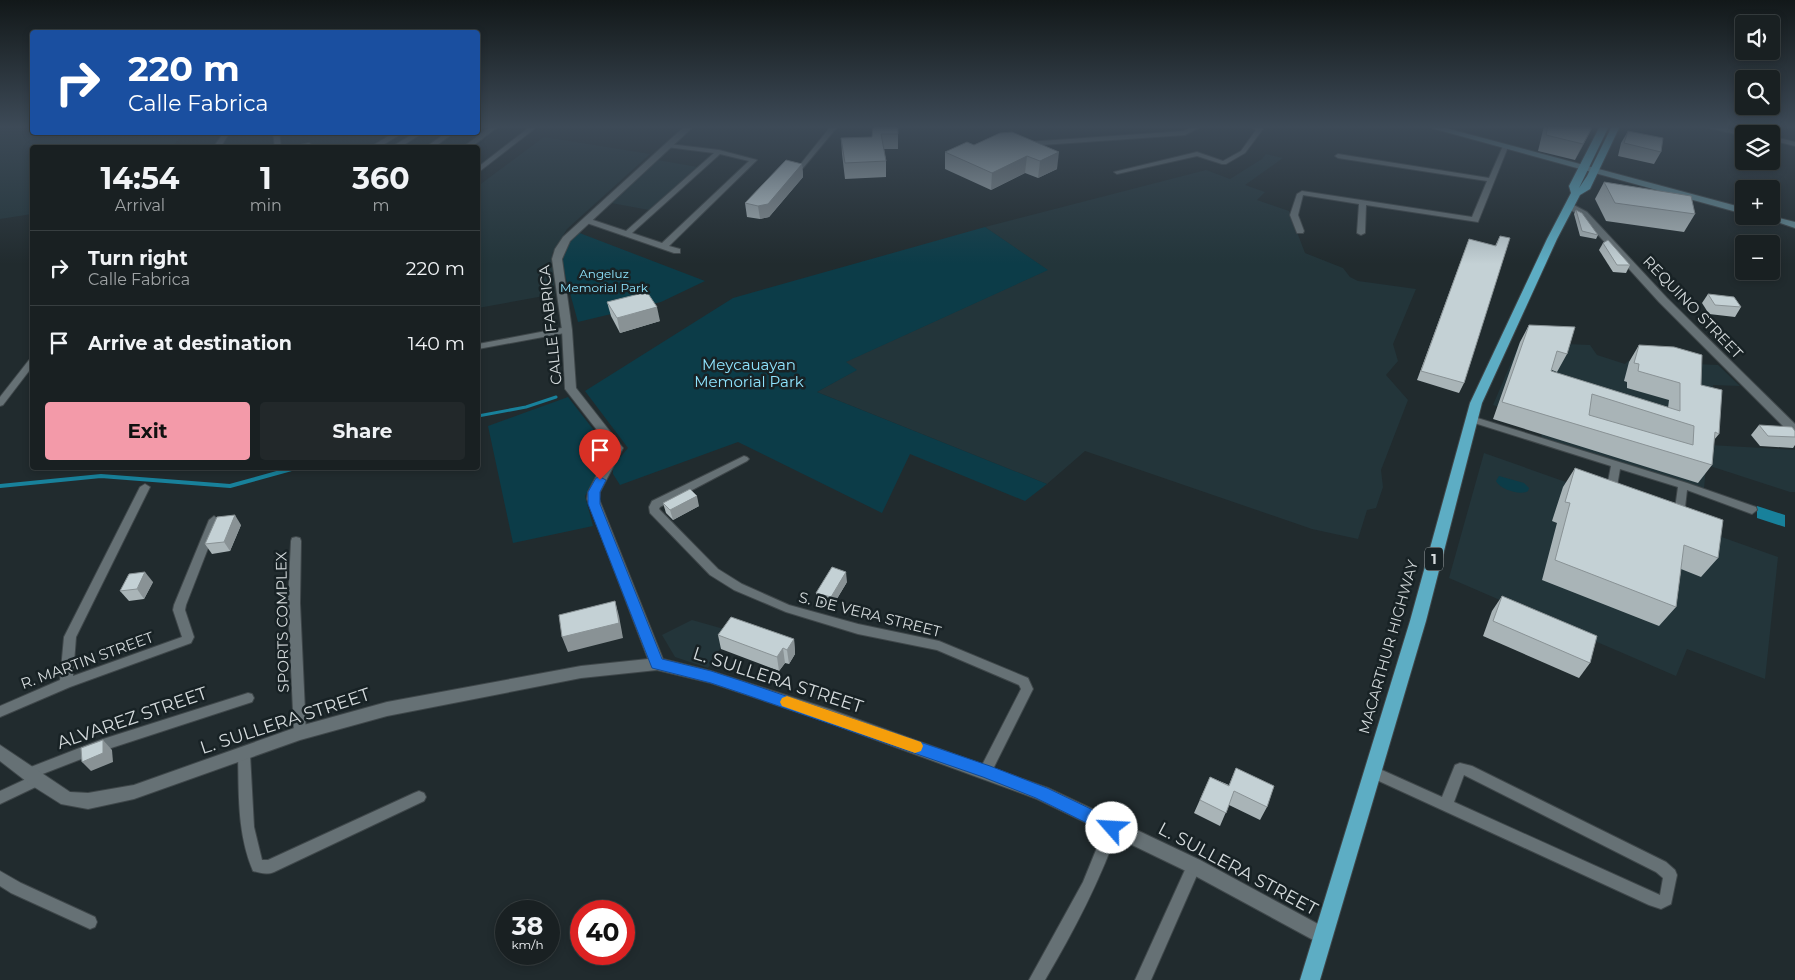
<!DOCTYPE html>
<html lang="en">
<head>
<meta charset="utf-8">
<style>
	body { margin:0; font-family:Montserrat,sans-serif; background:#22282a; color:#f1f3f6; height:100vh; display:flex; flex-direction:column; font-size:19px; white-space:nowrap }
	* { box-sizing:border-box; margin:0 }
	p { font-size:16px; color:#9fa3a5 }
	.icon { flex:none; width:28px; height:28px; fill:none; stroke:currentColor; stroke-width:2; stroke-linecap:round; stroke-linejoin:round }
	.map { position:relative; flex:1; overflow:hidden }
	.sheet { position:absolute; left:30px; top:145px; width:450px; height:325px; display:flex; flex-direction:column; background:#192022; border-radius:5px; box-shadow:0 2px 8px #0003,0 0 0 1px #373e40 }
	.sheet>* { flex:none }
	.guide { position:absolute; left:30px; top:30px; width:450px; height:105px; border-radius:5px; box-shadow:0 2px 8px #0003,0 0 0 1px #373e40; background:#1a4fa0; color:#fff; overflow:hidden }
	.fabs { position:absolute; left:1735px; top:15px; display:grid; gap:10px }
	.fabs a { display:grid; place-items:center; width:45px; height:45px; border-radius:5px; background:#192022; box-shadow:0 2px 8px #0003,0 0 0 1px #373e40; font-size:25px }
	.speed { position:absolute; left:495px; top:900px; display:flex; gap:10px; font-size:25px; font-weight:700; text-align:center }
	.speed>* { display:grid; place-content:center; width:65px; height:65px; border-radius:50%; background:#192022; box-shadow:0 2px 8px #0003,0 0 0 1px #373e40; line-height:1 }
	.speed small { font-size:12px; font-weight:400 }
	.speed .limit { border:8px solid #d22; background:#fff; color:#111 }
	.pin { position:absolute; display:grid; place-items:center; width:42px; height:42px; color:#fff; margin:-51px -21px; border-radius:50% 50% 50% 0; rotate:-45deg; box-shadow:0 0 5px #0007 }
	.pin .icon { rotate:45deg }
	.me { position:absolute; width:55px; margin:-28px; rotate:296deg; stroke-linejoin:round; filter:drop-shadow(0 0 4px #0008) }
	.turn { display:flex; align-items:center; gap:18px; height:105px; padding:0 15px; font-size:22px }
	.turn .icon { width:65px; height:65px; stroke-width:2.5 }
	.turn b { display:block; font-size:35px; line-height:42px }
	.eta { display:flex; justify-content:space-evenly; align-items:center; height:85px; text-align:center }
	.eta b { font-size:30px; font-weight:700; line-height:35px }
	.primary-button { display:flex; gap:10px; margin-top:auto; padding:10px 15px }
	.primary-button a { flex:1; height:58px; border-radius:5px; background:#f39aa9; color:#111; font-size:20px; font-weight:700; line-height:58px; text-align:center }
	.primary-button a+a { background:#22282a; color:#f1f3f6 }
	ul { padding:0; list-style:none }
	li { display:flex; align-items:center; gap:15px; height:75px; padding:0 15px; border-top:1px solid #373e40 }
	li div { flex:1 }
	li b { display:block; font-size:19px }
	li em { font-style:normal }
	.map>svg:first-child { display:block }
</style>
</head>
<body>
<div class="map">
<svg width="1795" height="980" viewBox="0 0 1795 980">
	<rect width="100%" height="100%" fill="#212b2e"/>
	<g fill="#23353a">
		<polygon points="0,126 32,126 32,132 184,133 172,147 32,148 32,214 0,219"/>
		<polygon points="544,137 650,154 567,229 552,254 555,294 478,308 478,186"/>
		<polygon points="1266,154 1283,158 1245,185 1265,192 1257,200 1289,211 1305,253 1343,268 1350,277 1358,281 1416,289 1393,344 1398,361 1386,375 1408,400 1381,470 1383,487 1376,508 1367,510 1358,539 1312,529 1085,451 1047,484 817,392 856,370 845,362 1047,270 985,227 1206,170 1230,179 1262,159"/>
		<polygon points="658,160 697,167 649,210 611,203"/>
		<polygon points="1520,342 1590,345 1597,355 1625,364 1628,361 1718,365 1740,386 1713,385 1704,489 1541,439 1543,421 1493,405"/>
		<polygon points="1710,445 1795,450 1795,492 1790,492 1710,466"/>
		<polygon points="1484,453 1778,557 1765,679 1687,649 1676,676 1449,578"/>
		<polygon points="692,620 731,631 708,668 675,657 662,635"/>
	</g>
	<g fill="#0c3c48">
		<polygon points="985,227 1048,270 846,362 857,370 817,392 1047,484 1025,501 910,454 882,513 738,442 620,485 613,474 613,466 628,448 585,391 733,298"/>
		<polygon points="577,232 705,281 661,302 578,322 562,264 566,245"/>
		<polygon points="568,397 610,451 585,496 593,526 513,543 488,426"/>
		<path d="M1499,476L1524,483L1529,488L1528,491C1520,496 1500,489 1496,481Z"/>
	</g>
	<polygon fill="#18819b" points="1757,506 1785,515 1785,527 1757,518"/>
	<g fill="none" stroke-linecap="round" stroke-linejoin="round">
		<polyline stroke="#18819b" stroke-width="3" points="478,416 526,407 556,397"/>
		<polyline stroke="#18819b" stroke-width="4" points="0,486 101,476 230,486 295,468"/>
		<defs>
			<g id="minor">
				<polygon points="491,126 499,126 470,148 462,148"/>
				<polygon points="531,126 538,126 480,171 478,172 478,167"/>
				<polygon points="831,126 838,126 803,168 799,168 799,166"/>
				<polygon points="1193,126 1202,126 1185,135 1027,146 1024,144 1027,142 1184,131"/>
				<polygon points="1249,126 1259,126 1263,129 1245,153 1226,164 1222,164 1197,156 1117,174 1114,172 1197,152 1223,161 1241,151 1256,130"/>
				<polygon points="224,132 230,132 220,148 213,148"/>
				<polygon points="273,132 279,132 281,148 275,148"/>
				<polygon points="395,132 404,132 378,148 369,148"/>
				<polygon points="416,132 424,132 399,148 390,148"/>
				<polygon points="447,132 455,132 433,148 425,148"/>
				<polygon points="309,143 315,148 288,148"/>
				<path d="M669,144L719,150L757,160L669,246L680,249V253H674L584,222V218H587L626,231L714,153L667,147V145ZM720,154L749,161L662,243L632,233Z"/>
				<polygon points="1503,146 1508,147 1478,222 1366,205 1365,233 1361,235 1357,233 1359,204 1303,195 1298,215 1304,231 1303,233 1297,233 1290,215 1297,194 1302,191 1472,217 1487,181 1338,158 1335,156 1338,154 1489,178"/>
				<polygon points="567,327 570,328 570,332 478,349 478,344"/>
				<polygon points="29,360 32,360 32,367 3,405 0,406 0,397"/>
				<polygon points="1471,416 1687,483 1756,507 1757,510 1752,514 1687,490 1684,516 1679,520 1675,519 1674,516 1678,487 1620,469 1616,492 1615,494 1607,494 1606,492 1611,466 1468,421 1466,419 1468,417"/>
				<polygon points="744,456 747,457 749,459 747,461 660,507 659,509 718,569 742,584 789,605 858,624 939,641 1028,678 1033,689 990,775 985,777 980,775 979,771 1021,689 1019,685 937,650 858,634 786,612 734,590 710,575 650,513 649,507 652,501"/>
				<polygon points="145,484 150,487 76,637 73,676 182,637 173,610 174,605 209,520 214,516 219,520 186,605 185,610 194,637 191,643 70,687 0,717 0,706 60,680 64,637 140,487"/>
				<polygon points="296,537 300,538 301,541 300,603 306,733 304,737 300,738 296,737 294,733 288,603 291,541 292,538"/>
				<polygon points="248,693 252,694 254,698 252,702 102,751 40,775 43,780 42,784 0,804 0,791 26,779 22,774 23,770 100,740"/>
				<path d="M244,748L249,750L250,754L254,827L262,860H268L414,793L419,791L424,793L426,797L424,801L274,872C267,875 260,873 253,871C237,833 239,794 238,754L239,750Z"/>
				<path d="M1460,763L1472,766L1666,862L1675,870L1677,875L1671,904L1661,909L1649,905L1368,776L1367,772L1368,768L1373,766L1442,797L1455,765ZM1464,775L1656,872L1663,878L1660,895L1454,802Z"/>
				<path d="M1112,821L1117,823L1119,827C1100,881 1074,931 1045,980H1029L1083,882L1107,823Z"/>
				<polygon points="1194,859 1199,861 1201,866 1151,980 1135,980 1189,861"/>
				<polygon points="0,871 21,883 95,917 97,922 95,927 90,929 11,893 0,886"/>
			</g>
			<g id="tertiary">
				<polygon points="685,126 694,126 570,241 562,259 572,330 576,388 623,448 600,492 599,499 663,659 711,671 829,709 1048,788 1200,860 1329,930 1332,936 1329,942 1323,945 1317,942 1188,872 1037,799 827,722 711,683 657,670 581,678 387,716 300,740 134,799 88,809 61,804 31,785 0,761 0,745 70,792 88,793 134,785 300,726 387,702 581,666 648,659 587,499 588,492 611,448 565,389 562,330 552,259 555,249 563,237"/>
				<polygon points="1700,126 1719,126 1750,134 1744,134 1744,136"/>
				<polygon points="1771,136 1795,142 1795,146 1771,140"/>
				<polygon points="1570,203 1587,212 1667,298 1795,424 1795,435 1791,434 1659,302 1581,216 1567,208 1567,204"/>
			</g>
			<g id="secondary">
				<polygon points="1424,126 1438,126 1744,208 1744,214"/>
				<polygon points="1759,216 1771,216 1795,222 1795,228"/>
			</g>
			<polygon id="trunk" points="1600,126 1609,126 1579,188 1587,176 1612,126 1620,126 1590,189 1580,195 1557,239 1482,403 1426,621 1320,980 1300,980 1410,621 1470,403 1547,239 1571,193 1569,186"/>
		</defs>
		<use href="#minor" stroke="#3f474a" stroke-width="2"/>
		<use href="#tertiary" stroke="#3f474a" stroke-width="2"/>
		<use href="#secondary" stroke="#3f474a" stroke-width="2"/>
		<use href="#trunk" stroke="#3f474a" stroke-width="2"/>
		<use href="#minor" fill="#667175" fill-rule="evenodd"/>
		<use href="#tertiary" fill="#667175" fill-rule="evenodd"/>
		<use href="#secondary" fill="#638892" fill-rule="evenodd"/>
		<use href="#trunk" fill="#5dadc4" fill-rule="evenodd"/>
	</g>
	<g fill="#a9b4b7">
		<polygon points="898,126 898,149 884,149 886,161 886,177 845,179 842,154 841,138 872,137"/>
		<polygon points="1544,126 1593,126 1575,160 1538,151 1543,130"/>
		<polygon points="1628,131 1661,152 1654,164 1618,156 1621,143"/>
		<polygon points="1000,133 1057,169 1038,178 1025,173 991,190 945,169 945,152 974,145"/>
		<polygon points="802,164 803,177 769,217 760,219 747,217 745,203"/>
		<polygon points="1604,182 1695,214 1684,232 1606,221 1595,199"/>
		<polygon points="1576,210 1598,235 1596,239 1580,236 1574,214"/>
		<polygon points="1500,236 1464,383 1459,393 1417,380 1469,239 1495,246"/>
		<polygon points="1603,243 1630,265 1626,273 1613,272 1599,250"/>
		<polygon points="1708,294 1741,307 1735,317 1709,314 1702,303"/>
		<polygon points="607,302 660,321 620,333 611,316"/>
		<polygon points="1529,325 1567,354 1557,372 1552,370 1551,371 1668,408 1669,400 1627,388 1627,382 1624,381 1629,362 1639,345 1701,385 1719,434 1714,440 1712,465 1698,483 1493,419 1520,342"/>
		<polygon points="1759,425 1795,431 1795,445 1793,448 1760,446 1751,435"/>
		<polygon points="1575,468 1718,558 1701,577 1681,569 1676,607 1659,626 1542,580 1557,523 1552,521 1563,487"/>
		<polygon points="663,503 699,506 673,520 666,513"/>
		<polygon points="241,525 230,551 212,554 205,544"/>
		<polygon points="153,582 144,599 129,601 120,591"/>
		<polygon points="847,582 832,607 817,603 816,593"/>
		<polygon points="1502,596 1590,663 1579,678 1483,636 1492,611"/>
		<polygon points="718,635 794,639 795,654 789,664 785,663 779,671 721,649"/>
		<polygon points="1236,768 1267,807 1260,820 1229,805 1220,826 1194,813 1210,777 1229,785"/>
	</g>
	<g fill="#899295">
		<polygon points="1593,126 1586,140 1575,160 1583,144"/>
		<polygon points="1059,152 1057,169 1038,178 1040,161"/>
		<polygon points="1027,156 1025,173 991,190 992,173"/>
		<polygon points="802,164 803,177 769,217 760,219 758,206"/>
		<polygon points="657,307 660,321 620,333 617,318"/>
		<polygon points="697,496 699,506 673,520 670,510"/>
		<polygon points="235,515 241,525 230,551 224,542"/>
		<polygon points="145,572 153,582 144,599 137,589"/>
		<polygon points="846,572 847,582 832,607 831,597"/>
		<polygon points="615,601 619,616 623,638 568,652 562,637"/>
		<polygon points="794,639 795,654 789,664 787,650"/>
		<polygon points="783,648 785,663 779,671 777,657"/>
		<polygon points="103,740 112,750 113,762 91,771 82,762"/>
	</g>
	<g fill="#c4d1d5" stroke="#899295" fill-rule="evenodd">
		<polygon points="873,126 898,126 898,134 881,134 886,161 845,163 841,138 872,137"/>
		<polygon points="1548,126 1593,126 1583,144 1546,135"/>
		<polygon points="1628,131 1663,138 1661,152 1624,143"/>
		<polygon points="1012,132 1059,152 1040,161 1027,156 992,173 945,152 967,142 974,145 1000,133"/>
		<polygon points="786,160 802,164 768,204 758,206 745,203"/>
		<polygon points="1604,182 1691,196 1695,214 1615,203"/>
		<polygon points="1576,210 1582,213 1598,235 1582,231"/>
		<polygon points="1500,236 1510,238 1464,383 1421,371 1469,239 1496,246"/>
		<polygon points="1608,240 1630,265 1617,265 1603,243"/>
		<polygon points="647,292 657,307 617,318 607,302"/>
		<polygon points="1708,294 1734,297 1741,307 1715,305"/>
		<path d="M1529,325L1575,327L1567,354L1557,351L1551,371L1680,411V383L1638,371L1639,364L1634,363L1639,345L1674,347L1702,355L1701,385L1722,390L1719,434L1715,432L1712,465L1502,402ZM1592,394L1694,426L1693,445L1589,415Z"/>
		<polygon points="1759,425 1792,427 1795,431 1795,437 1768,436"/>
		<polygon points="1575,468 1723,520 1718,558 1684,545 1676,607 1555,560 1570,503 1565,502"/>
		<polygon points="690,489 697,496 670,510 663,503"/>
		<polygon points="235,515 224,542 205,544 217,517"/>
		<polygon points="832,567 846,572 831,597 816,593"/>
		<polygon points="145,572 137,589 120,591 129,574"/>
		<polygon points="1502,596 1597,636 1590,663 1493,621"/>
		<polygon points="615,601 619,623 562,637 559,615"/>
		<polygon points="731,617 794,639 787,650 783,648 777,657 718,635"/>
		<polygon points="103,740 103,753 82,762 81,748"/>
		<polygon points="1236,768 1274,786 1267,807 1234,791 1226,813 1200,800 1210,777 1229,786"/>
	</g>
	<linearGradient id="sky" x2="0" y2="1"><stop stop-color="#121819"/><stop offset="0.48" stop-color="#3d4a57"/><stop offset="1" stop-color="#3d4a57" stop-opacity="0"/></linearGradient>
	<rect width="1795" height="264" fill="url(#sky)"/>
	<polygon fill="#1a73e8" stroke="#114b97" points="600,477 606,480 600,492 600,504 662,659 711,671 745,682 990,766 1047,788 1118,822 1120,828 1118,833 1112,835 1107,833 1036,798 983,777 744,694 711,683 652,668 588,504 588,492 596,478"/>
	<polygon fill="#f59e0b" points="787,696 921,742 923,746 921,751 915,753 782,706 780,702 782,698"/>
	<g text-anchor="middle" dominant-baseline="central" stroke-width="5" stroke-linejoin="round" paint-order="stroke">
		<g font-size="12" fill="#8fe4fe" stroke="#182225">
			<text x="604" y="273">Angeluz<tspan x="604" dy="14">Memorial Park</tspan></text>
		</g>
		<rect fill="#182225" stroke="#9ca3a5" stroke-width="1" x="1425" y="547.5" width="18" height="23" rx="4"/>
		<g font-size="14" font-weight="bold" fill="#d4dadc">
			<text x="1434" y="559">1</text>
		</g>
		<g font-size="15" fill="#d4dadc" stroke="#182225">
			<text transform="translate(1693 307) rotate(46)">REQUINO STREET</text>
			<text transform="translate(550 325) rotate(-96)">CALLE FABRICA</text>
			<text transform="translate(870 614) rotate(14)">S. DE VERA STREET</text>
			<text transform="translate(282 622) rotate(-91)">SPORTS COMPLEX</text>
			<text transform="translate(1388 647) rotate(-74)">MACARTHUR HIGHWAY</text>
			<text transform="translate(87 660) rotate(-20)">R. MARTIN STREET</text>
		</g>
		<g font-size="15" fill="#8fe4fe" stroke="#182225">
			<text x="749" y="364">Meycauayan<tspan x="749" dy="17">Memorial Park</tspan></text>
		</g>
		<g font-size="18" fill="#d4dadc" stroke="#182225">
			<text transform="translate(778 680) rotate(18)">L. SULLERA STREET</text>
			<text transform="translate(132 718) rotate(-19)">ALVAREZ STREET</text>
			<text transform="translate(285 721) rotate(-18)">L. SULLERA STREET</text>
			<text transform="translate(1238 869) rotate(28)">L. SULLERA STREET</text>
		</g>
	</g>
</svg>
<div class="fabs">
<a><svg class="icon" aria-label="sound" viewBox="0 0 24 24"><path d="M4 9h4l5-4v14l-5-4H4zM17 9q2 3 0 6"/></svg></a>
<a><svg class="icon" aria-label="search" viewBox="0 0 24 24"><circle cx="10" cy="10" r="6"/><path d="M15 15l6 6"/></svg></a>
<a><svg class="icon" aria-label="layers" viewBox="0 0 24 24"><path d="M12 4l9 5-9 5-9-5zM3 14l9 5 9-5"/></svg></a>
<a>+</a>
<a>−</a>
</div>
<div class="speed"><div>38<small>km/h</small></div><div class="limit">40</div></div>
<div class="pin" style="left:600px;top:480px;background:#d93025"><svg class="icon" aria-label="arrive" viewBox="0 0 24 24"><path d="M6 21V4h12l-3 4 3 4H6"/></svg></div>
<svg class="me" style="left:1112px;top:828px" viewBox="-20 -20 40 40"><circle r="19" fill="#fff"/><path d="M0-13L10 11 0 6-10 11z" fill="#1a73e8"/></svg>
<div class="guide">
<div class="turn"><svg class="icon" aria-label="right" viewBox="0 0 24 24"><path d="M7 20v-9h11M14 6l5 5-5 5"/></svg><div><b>220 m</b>Calle Fabrica</div></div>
</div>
<section class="sheet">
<div class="eta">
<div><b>14:54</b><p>Arrival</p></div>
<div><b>1</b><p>min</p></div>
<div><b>360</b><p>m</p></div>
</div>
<ul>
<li><svg class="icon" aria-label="right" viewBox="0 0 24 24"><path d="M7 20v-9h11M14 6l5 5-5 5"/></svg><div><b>Turn right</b><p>Calle Fabrica</p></div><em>220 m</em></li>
<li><svg class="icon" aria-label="arrive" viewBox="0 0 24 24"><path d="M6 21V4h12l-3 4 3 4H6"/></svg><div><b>Arrive at destination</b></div><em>140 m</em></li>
</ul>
<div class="primary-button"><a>Exit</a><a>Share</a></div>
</section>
</div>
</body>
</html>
